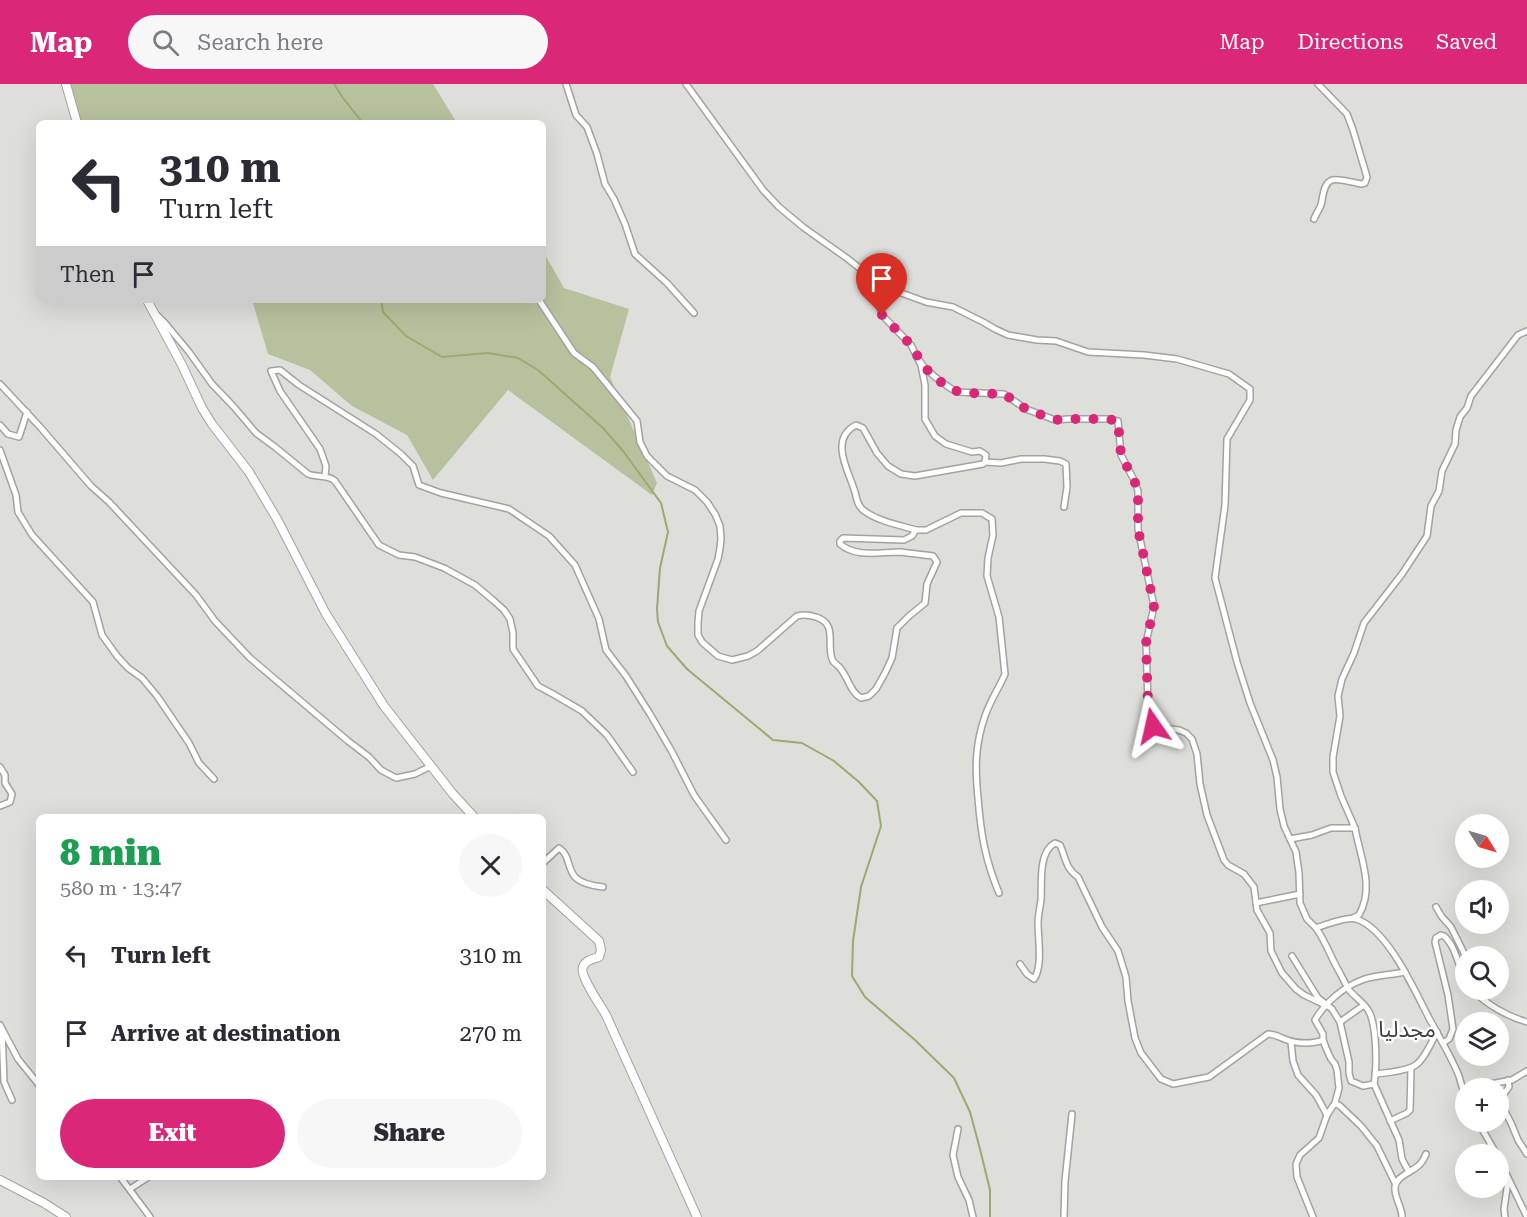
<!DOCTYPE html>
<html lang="en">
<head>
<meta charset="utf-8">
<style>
	body { margin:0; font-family:"Roboto Serif","Noto Sans Arabic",serif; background:#f7f7f7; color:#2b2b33; height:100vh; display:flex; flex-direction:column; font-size:22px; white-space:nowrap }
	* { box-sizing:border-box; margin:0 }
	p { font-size:20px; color:#7c7c81 }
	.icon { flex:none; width:33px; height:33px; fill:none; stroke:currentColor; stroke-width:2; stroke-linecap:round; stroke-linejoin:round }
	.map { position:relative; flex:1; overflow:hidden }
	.side { position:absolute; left:36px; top:730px; width:510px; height:366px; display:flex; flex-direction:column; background:#fff; border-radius:9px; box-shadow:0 6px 24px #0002 }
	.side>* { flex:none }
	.hud { position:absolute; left:36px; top:36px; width:510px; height:183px; border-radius:9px; box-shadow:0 6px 24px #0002; background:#fff; color:#2b2b33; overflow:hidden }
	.needle { width:39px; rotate:127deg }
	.fabs { position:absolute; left:1455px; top:730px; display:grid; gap:12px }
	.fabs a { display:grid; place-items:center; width:54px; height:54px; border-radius:50%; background:#fff; box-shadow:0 6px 24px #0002; font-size:30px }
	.pin { position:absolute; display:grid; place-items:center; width:51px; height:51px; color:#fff; margin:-62px -26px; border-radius:50% 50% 50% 0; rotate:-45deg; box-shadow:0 0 6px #0007 }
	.pin .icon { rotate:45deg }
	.me { position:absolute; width:66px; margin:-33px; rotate:349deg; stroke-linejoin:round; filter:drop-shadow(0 0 4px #0008) }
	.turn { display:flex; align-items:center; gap:21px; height:126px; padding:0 24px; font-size:27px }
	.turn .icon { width:78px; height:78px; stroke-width:2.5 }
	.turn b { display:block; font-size:42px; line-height:51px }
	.then { display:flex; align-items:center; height:57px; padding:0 24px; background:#0003; gap:12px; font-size:22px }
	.round { display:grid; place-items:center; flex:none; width:63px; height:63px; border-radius:32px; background:#f7f7f7 }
	.overview { display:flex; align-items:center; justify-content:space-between; height:102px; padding:0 24px }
	h1 { font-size:36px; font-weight:800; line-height:45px; color:#1e9e55 }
	.action { display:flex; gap:12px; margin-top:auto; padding:12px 24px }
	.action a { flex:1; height:69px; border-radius:36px; background:#db2777; color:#fff; font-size:24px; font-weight:800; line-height:69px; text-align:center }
	.action a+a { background:#f7f7f7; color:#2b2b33 }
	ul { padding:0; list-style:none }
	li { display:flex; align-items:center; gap:18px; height:78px; padding:0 24px }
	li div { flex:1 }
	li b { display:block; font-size:22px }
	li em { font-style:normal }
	header { display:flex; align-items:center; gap:36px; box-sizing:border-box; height:84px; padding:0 30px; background:#db2777; color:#fff }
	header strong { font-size:28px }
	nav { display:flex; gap:33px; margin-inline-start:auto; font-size:21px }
	.search { width:420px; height:54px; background:#f7f7f7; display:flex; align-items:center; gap:15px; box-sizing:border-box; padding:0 21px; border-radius:33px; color:#7c7c81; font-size:22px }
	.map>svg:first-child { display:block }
</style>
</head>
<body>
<header>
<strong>Map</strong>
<div class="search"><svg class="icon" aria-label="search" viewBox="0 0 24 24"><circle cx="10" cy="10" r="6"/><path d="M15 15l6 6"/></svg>Search here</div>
<nav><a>Map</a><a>Directions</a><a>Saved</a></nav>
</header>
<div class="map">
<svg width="1527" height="1133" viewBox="0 0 1527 1133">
	<rect width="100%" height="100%" fill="#dedfdb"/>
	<g fill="#b8c19e">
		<polygon points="70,0 433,0 457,39 80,39"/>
		<polygon points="543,167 564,204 629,225 610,293 657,399 652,411 508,306 433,396 407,351 352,322 310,286 268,270 252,216 543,216"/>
	</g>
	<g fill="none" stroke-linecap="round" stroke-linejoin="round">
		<g stroke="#9ca970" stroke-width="2">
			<polyline points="334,0 343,14 363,39"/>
			<polyline points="381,216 383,228 406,252 442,273 488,269 518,274 538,286 603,344 623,367 661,419 668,448 660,484 657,525 658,538 667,562 687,585 773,656 802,659 834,677 859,698 877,717 881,742 861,803 853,857 852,892 865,913 915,956 954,994 970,1028 980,1065 990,1106 990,1133"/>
		</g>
		<defs>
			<g id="street">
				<polyline points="566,0 576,31 587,43 597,70 605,100 614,115 625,140 635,170 667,199 694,229"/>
				<path d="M686,0L763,106L779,123L803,143L848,175L882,202L926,218L953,223L983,238L995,245L1008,251L1037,256L1056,257L1088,268L1144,271L1177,275L1229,290L1250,305V316L1227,355L1225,421L1215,494L1237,578L1250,619L1273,676L1277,693L1280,725L1284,742L1296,768L1299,789L1300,819L1307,835L1316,844C1325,841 1347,832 1356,835C1387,844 1415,907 1429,934C1439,953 1451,972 1459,992C1461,999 1463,1007 1466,1014"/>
				<path d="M1314,135C1316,130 1319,126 1321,121C1323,114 1323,99 1332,96C1338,94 1355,99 1361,100L1365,99L1367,93L1353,46L1347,30L1318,0"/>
				<path d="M882,202L880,223L882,231L911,261L921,281L925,301V335L935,352L946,360L972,368L980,367L986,371L985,378L983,380L915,392L901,390L888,382L877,369L863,344L856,341C829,355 848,386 854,405C857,413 856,420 863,426C877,437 899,441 916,446"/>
				<path d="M539,216L574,269L593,283L637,337L640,358L647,372L667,392L695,406L707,418L715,430L720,442L721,455L720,464L718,475L699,527L698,539V551L702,558L718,572L732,576L748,572L757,567L797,532C803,530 810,531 816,533C839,540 825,562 833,577C835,580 838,581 840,584C848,593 850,608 861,614L869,612L876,605L885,589L892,574L897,544L909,532L925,519L927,500L937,478L933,472C922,471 910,469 900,468C880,468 856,474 840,460V457L843,454L904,456L912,452L916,446H926L961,429H982L992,435L993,451L988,474L987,492L999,533L1005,590C999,604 990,617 985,632C975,661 975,684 978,714C981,751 985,775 999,809"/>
				<path d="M158,232L165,239L189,268L212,300L234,323L256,349L275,363L308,390C318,394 327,390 335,397L379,461L399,471L415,473L444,484L475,501L494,517L504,526L510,535L513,549V565L538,602L553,610L582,627L607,651L633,688"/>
				<polyline points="917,273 924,283 935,293 950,304 957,308 1004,310 1026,325 1055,336 1068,335 1108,335 1118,337 1121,371 1134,396 1138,407 1138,445 1154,522 1146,559 1148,620 1150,635 1155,643 1179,646 1186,649 1192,655 1197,670 1200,700 1207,731 1224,776 1228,781 1244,790 1254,803 1257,826 1270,849 1271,867 1282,889 1296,905 1304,911 1325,921"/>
				<polyline points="0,300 41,344 91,402 109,418 196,511 215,537 250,574 348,657 369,673 381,686 396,694 415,690 431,682"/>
				<polyline points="0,341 8,350 19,353 27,328"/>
				<polyline points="0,366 16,411 18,428 32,451 93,518 102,551 117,572 128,584 142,594 157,612 189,659 199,679 214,695"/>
				<polyline points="985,378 1001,379 1021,375 1044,375 1060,377 1066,380 1067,403 1064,423"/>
				<polyline points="325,392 326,382 320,365 280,307 271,287 280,286 299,301 376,350 401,370 413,382 419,401 441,409 509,425 549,452 575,481 599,535 606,566 626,592 650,630 671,666 694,711 726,756"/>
				<polyline points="0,683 5,691 5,699 12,710 10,718 0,722"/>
				<polyline points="1355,744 1341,712 1333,688 1333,673 1340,632 1338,612 1342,595 1354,569 1364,539 1402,490 1427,452 1431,422 1439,407 1442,387 1455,360 1456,346 1460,333 1467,324 1471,312 1518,251 1527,247"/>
				<path d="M1290,755L1312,751L1331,744H1355C1360,773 1375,803 1359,831L1353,834"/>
				<path d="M543,779L559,764C570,771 567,784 575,793C582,800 594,802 603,803"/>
				<polyline points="1256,819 1300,810"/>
				<polyline points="1436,823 1442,833 1451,843 1466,873"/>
				<path d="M1316,844C1326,858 1331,874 1340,889C1343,895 1346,901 1349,906C1355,913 1363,918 1368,926C1377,939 1377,984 1374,1000L1399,1056L1402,1075L1409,1088"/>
				<polyline points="1292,872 1318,914 1332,925 1340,938 1349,978 1349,989 1351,997 1363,1002 1374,1000"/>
				<path d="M1020,880L1027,890L1034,895C1043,883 1038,854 1038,839C1038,831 1040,824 1041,816C1042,799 1038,768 1055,759L1060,761C1066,774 1065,784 1078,793L1102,843L1118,867L1126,893L1128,917L1135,954L1141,969L1161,995L1173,1000L1209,993L1268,950C1275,950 1281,954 1287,956C1298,960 1313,960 1323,956"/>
				<path d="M1473,906C1485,920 1509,933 1527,938"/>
				<polyline points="1340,938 1364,921"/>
				<polyline points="0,941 18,975 39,1001"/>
				<polyline points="2,945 4,998 12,1016"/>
				<polyline points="1291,958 1293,977 1298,991 1316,1011 1327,1031"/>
				<path d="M1443,959L1449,955L1453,945L1448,911L1435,858L1436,854L1441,851L1444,852C1456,862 1457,881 1466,895"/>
				<path d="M1375,990C1386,989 1409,987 1417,980C1426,973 1431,958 1437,948"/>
				<polyline points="1508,996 1509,1003 1501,1014 1500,1018 1511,1039 1518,1056 1527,1070"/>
				<polyline points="1479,1005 1490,1000 1512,996 1527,987"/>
				<polyline points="1335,1019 1340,1022 1361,1042 1377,1062 1395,1099"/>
				<polyline points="1390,1037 1407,1029 1410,1026 1411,984"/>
				<polyline points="1478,1038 1497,1071"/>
				<polyline points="958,1045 953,1071 958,1093 969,1116 973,1133"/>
				<polyline points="1498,1073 1527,1133"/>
				<polyline points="121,1094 150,1133"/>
				<polyline points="130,1105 147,1094"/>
				<polyline points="1064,1133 1065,1097 1072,1030"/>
				<path d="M1313,1133L1297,1093L1296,1080L1300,1071L1319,1054L1327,1031L1335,1019L1339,1004L1337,986L1335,980L1331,975L1326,964L1323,956V950L1315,936C1325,919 1343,903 1362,896C1375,891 1391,891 1405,888"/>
				<path d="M1402,1133C1402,1123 1395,1115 1395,1105C1394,1093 1410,1089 1418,1082C1422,1079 1424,1075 1426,1070"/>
				<polyline points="1505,1133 1504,1125 1508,1097"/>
			</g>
			<g id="secondary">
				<polyline points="66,0 77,39"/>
				<polyline points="147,216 182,281 202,324 212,340 249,388 277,435 326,530 384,622 453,710 475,734"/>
				<path d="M543,806L599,857L601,866L599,873C593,875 585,876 583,883C579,891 601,922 606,931L697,1133"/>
				<polyline points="0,1096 44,1119 66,1133"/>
			</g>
		</defs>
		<use href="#street" stroke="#a2a29f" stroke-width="8"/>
		<use href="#secondary" stroke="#a2a29f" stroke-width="10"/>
		<use href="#street" stroke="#fff" stroke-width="5"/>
		<use href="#secondary" stroke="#fff" stroke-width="8"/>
	</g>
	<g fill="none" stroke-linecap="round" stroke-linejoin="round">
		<polyline stroke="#db2777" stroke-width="10" stroke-dasharray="0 18" points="882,231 911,261 924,283 942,299 954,306 962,309 1004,310 1026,325 1055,336 1068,335 1108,335 1118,337 1121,371 1134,396 1138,407 1138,445 1154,522 1146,559 1148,620 1153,642"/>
	</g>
	<g text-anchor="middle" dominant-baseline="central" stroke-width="5" stroke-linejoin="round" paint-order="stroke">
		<g font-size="22" fill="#3d3d3c" stroke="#fff">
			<text x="1407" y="945">مجدليا</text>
		</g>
	</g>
</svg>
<div class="fabs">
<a><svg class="needle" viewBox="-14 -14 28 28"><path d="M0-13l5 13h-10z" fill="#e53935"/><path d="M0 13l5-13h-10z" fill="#7c7c81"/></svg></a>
<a><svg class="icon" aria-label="sound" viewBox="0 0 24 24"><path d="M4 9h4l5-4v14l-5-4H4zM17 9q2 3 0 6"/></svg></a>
<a><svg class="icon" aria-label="search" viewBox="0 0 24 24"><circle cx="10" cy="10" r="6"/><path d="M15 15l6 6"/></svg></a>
<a><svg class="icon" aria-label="layers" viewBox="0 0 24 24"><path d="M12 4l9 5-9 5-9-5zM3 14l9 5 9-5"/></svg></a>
<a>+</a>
<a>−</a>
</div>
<div class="pin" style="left:882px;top:231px;background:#d93025"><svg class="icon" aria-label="arrive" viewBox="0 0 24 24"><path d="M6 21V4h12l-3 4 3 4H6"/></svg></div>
<svg class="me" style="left:1153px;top:642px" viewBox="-20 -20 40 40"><path d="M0-17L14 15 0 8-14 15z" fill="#db2777" stroke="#fff" stroke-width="4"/></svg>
<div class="hud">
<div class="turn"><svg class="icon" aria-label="left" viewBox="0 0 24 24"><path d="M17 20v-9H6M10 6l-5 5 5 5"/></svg><div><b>310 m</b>Turn left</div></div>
<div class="then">Then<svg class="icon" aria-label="arrive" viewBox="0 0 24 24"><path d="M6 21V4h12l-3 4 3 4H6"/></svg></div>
</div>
<section class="side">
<div class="overview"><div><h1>8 min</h1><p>580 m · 13:47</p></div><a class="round"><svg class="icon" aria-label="close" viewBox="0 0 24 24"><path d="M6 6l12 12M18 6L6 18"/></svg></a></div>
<ul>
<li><svg class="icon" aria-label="left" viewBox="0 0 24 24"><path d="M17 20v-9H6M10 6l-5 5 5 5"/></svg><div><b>Turn left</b></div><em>310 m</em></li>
<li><svg class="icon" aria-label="arrive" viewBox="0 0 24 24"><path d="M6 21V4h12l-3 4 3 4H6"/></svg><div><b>Arrive at destination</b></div><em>270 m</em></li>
</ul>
<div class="action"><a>Exit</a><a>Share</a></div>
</section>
</div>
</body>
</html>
